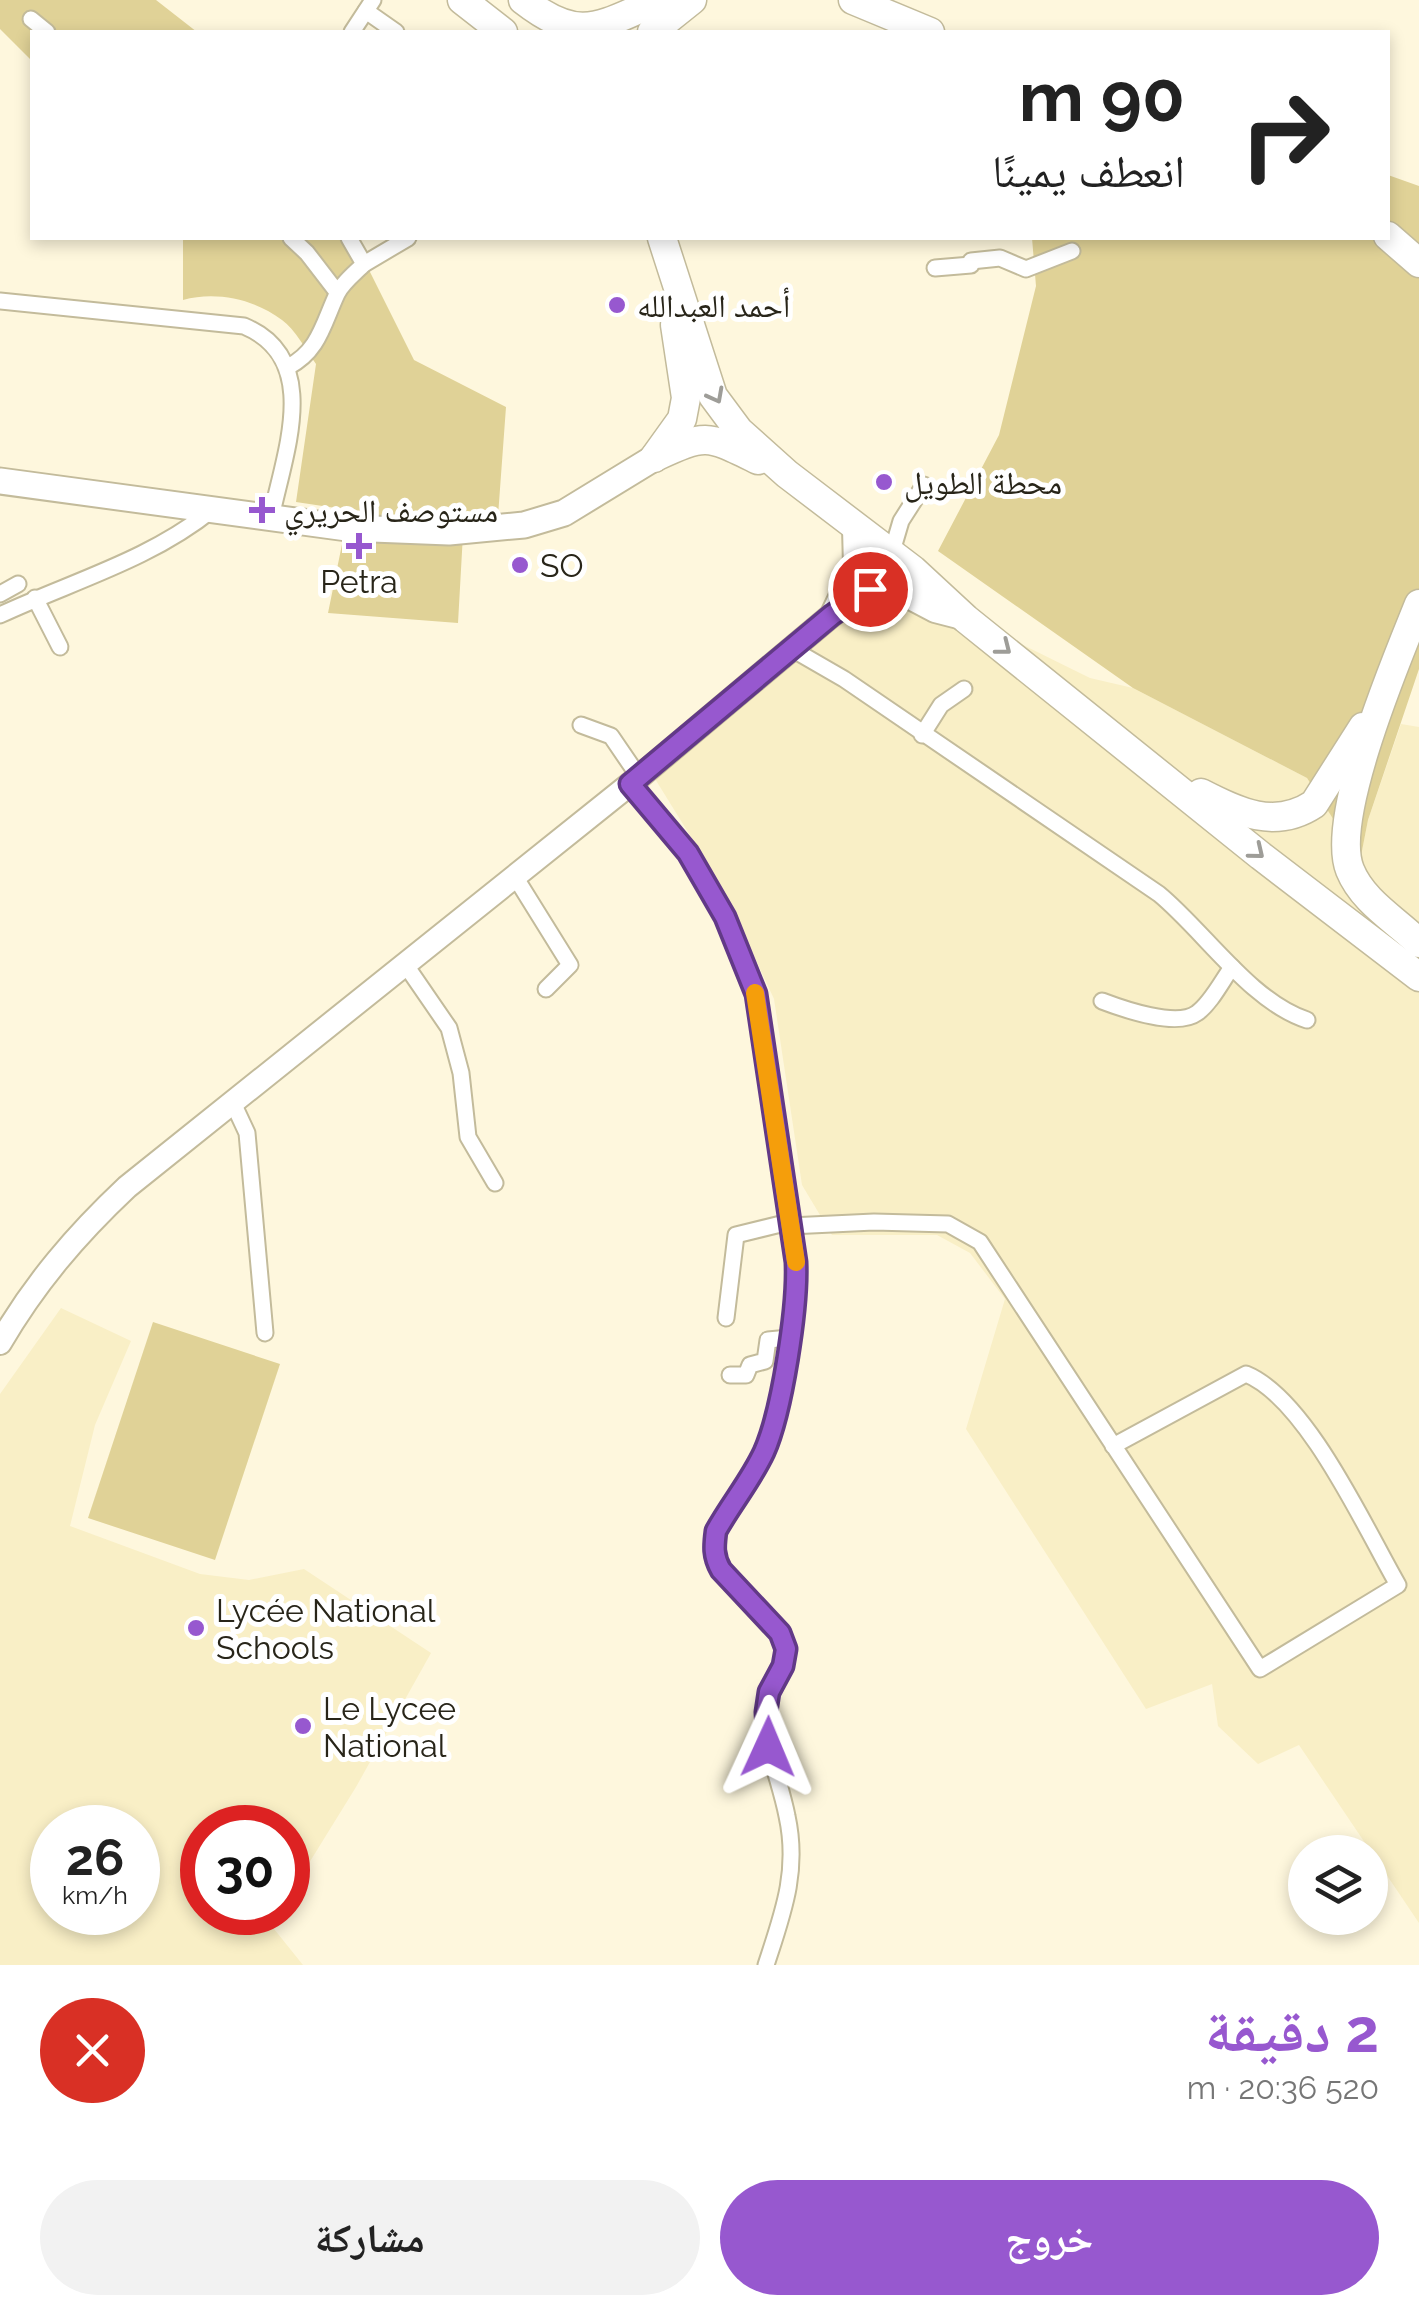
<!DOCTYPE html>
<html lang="ar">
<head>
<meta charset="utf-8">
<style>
	body { margin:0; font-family:Raleway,"Noto Naskh Arabic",sans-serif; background:#f2f2f2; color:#222; direction:rtl; height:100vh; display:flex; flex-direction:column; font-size:38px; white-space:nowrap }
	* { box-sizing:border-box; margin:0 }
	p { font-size:32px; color:#767676 }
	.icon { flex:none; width:55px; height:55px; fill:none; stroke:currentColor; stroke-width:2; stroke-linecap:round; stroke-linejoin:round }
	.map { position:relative; height:1965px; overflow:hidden; direction:ltr }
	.sheet { display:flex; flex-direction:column; background:#fff; flex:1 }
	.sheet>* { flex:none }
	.banner { position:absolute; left:30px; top:30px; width:1360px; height:210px; border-radius:0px; box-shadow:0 5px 15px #0003; direction:rtl; background:#fff; color:#222; overflow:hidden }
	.controls { position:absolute; left:1288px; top:1835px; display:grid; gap:20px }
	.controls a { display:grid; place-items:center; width:100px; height:100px; border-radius:50%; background:#fff; box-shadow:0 5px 15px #0003; font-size:50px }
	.speed { position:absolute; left:30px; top:1805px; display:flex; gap:20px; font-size:50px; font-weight:700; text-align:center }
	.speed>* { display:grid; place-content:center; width:130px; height:130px; border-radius:50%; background:#fff; box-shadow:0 5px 15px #0003; line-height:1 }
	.speed small { font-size:25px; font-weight:400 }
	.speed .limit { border:15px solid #d22; background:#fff; color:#111 }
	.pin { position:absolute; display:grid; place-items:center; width:85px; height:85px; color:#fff; margin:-42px; border:5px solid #fff; border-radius:50%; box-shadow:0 2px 10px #0007 }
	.me { position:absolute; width:110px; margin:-55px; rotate:1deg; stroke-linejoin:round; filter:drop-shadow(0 0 8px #0008) }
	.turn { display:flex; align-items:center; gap:35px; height:210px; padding:0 40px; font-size:45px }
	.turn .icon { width:130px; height:130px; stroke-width:2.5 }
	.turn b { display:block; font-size:70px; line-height:85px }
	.round { display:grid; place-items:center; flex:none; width:105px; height:105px; border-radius:52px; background:#f2f2f2 }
	.summary { display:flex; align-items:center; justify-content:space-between; height:170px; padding:0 40px }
	h1 { font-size:60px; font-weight:700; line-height:75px; color:#9758cf }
	.action { display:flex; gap:20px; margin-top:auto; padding:20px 40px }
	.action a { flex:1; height:115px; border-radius:60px; background:#9758cf; color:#fff; font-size:40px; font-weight:700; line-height:115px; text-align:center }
	.action a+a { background:#f2f2f2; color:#222 }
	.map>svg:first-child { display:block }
</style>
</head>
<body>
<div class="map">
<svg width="1419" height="1965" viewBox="0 0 1419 1965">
	<rect width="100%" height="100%" fill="#fef7dd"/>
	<g fill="#f9efc6" fill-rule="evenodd">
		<polygon points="869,569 1090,678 1133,688 1307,778 1360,860 1368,820 1401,724 1419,727 1419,1923 1299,1745 1258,1764 1218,1726 1212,1684 1146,1709 966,1429 1005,1299 970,1253 937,1235 832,1235 802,1185 774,999 722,887 652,774"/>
		<path d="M61,1308L131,1341L95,1425L70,1526L200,1574L249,1580L304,1569L431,1653L356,1787L288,1897V1828H202V1912L277,1913L270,1924L303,1965H0V1394ZM52,1828H138V1912H52Z"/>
	</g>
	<g fill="#e0d297">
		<polygon points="0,0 156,0 197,32 32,32 32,61 0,29"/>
		<polygon points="1388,175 1419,186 1419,669 1368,820 1360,861 1307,778 1133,688 938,551 999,435 1036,286 1032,238 1388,238"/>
		<path d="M183,238H353L414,360L506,407L498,516L463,534L458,623L328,613L349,510L296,502L316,364C306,350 295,329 282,320C254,299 216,291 183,300Z"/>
		<polygon points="153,1322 280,1364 215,1560 88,1518"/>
	</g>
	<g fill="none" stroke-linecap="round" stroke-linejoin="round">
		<defs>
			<g id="street">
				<polyline points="366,11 396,32"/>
				<polyline points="31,19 47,32"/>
				<polyline points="352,32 373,0"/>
				<polyline points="291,238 307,253 337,292"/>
				<polyline points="971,261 1000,258 1026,269 1072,251"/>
				<polyline points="364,264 408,238"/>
				<polyline points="935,268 971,265"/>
				<path d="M0,301L244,326C323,359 284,454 271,518"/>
				<path d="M288,367C319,351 323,324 337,294C342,283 355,273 364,264L349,238"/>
				<polyline points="891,555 901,521 924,485"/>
				<polyline points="0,594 18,584"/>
				<polyline points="35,598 60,647"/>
				<path d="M0,615C73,581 150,560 213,509"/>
				<path d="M792,649L844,679L1159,894C1204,931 1251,1002 1307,1020"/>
				<polyline points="581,725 611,736 639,777"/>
				<polyline points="922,735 941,705 964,689"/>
				<path d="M631,783L688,853L725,917L755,994L796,1262C798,1306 782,1413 764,1452C751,1480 731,1504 716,1531C714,1546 714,1556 721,1570C735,1587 781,1627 784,1646C789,1668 768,1688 766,1711C764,1747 780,1780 787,1816C799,1871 783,1913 766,1965"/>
				<polyline points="514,875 570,965 546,989"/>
				<polyline points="405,964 449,1028 461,1073 468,1137 495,1183"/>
				<path d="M1102,1001C1123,1009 1177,1028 1197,1013C1211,1003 1222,981 1232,967"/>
				<polyline points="233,1103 247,1133 265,1333"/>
				<path d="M790,1226L874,1222L948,1224L980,1242L1260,1669L1398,1585C1365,1528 1307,1399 1246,1374L1113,1446"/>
				<polyline points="726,1318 736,1235 789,1222"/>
				<polyline points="730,1375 746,1375 750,1365 765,1361 768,1340 789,1338"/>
			</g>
			<g id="secondary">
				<polyline points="833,612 855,566 854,528"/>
				<path d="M0,1343C35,1283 76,1235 127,1187L639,777L832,615L859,595L878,588L897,591L935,611L966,619"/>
			</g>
			<polyline id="primary" points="0,481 347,528 449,532 524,525 564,513 654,458"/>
			<g id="highway">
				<polyline points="462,0 503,32"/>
				<path d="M523,0C581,45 600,25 660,0"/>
				<polyline points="853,0 930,32"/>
				<polyline points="652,32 692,0"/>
				<polyline points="1388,236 1419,263"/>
				<polyline points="662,238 713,396 739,431 787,474 913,570 966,619 1261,856 1419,977"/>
				<path d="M655,457C707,433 707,435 758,460"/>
				<polyline points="654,458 682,419 686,398 675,325"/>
				<path d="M1419,604C1397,659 1329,818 1350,870C1363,902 1396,920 1419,943"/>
				<path d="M1201,793C1238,812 1275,830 1314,804L1363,727"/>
			</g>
		</defs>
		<use href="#street" stroke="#c3bb9b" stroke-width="19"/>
		<use href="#secondary" stroke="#c3bb9b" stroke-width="26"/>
		<use href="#primary" stroke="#c3bb9b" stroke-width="29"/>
		<use href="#highway" stroke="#c3bb9b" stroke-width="31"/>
		<use href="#street" stroke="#fff" stroke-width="15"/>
		<use href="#secondary" stroke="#fff" stroke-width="22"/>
		<use href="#primary" stroke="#fff" stroke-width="25"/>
		<use href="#highway" stroke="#fff" stroke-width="28"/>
	</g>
	<defs><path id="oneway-chevron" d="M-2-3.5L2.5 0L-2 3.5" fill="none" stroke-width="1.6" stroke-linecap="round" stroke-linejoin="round" transform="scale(2.5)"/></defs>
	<g stroke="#9e9d98">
		<use href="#oneway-chevron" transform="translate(716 396) rotate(62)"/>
		<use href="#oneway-chevron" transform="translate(1004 648) rotate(38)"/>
		<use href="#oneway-chevron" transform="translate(1257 852) rotate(39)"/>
	</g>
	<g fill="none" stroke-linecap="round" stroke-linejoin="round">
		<defs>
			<path id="route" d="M768,1747L766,1712L769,1692L783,1666L786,1649L780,1633L721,1570C713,1556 714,1546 716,1531C731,1504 751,1480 764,1452C782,1412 798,1307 796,1262L756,994L725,917L688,853L630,784L832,615L870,589"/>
		</defs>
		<use href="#route" stroke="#623987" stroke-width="25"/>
		<use href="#route" stroke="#9758cf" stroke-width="18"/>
		<polyline stroke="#f59e0b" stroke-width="18" points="755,993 796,1262"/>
	</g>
	<g fill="#9758cf" stroke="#fff" stroke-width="4">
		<circle cx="617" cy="305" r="10"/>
		<circle cx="884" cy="482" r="10"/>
		<path d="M257 495h10v10h10v10h-10v10h-10v-10h-10v-10h10z"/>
		<path d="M354 531h10v10h10v10h-10v10h-10v-10h-10v-10h10z"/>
		<circle cx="520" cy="565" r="10"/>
		<circle cx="196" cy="1628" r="10"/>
		<circle cx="303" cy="1726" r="10"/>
	</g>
	<g text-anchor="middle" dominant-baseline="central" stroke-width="10" stroke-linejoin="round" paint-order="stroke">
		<g font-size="32" fill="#282519" stroke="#fff" text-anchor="start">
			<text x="637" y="305">أحمد العبدالله</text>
			<text x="904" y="482">محطة الطويل</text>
			<text x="284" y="510">مستوصف الحريري</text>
			<text x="540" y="565">SO</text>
			<text x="359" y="581" text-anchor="middle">Petra</text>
			<text x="216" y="1610">Lycée National<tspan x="216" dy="37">Schools</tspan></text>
			<text x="323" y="1708">Le Lycee<tspan x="323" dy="37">National</tspan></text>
		</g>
	</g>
</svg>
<div class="controls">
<a><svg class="icon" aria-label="layers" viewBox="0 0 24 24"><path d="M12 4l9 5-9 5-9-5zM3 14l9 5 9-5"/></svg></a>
</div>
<div class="speed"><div>26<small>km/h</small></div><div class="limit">30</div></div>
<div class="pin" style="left:870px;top:589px;background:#d93025"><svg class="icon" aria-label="arrive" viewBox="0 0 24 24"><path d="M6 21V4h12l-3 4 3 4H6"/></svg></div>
<svg class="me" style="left:768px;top:1747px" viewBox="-20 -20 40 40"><path d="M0-17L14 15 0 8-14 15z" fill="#9758cf" stroke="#fff" stroke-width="4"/></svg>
<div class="banner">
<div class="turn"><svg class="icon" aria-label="right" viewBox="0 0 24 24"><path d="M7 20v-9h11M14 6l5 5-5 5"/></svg><div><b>90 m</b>انعطف يمينًا</div></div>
</div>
</div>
<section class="sheet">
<div class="summary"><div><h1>2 دقيقة</h1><p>520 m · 20:36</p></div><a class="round" style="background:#d93025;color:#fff"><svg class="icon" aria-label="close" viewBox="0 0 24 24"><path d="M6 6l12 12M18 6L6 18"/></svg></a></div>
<div class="action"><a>خروج</a><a>مشاركة</a></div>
</section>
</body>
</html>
